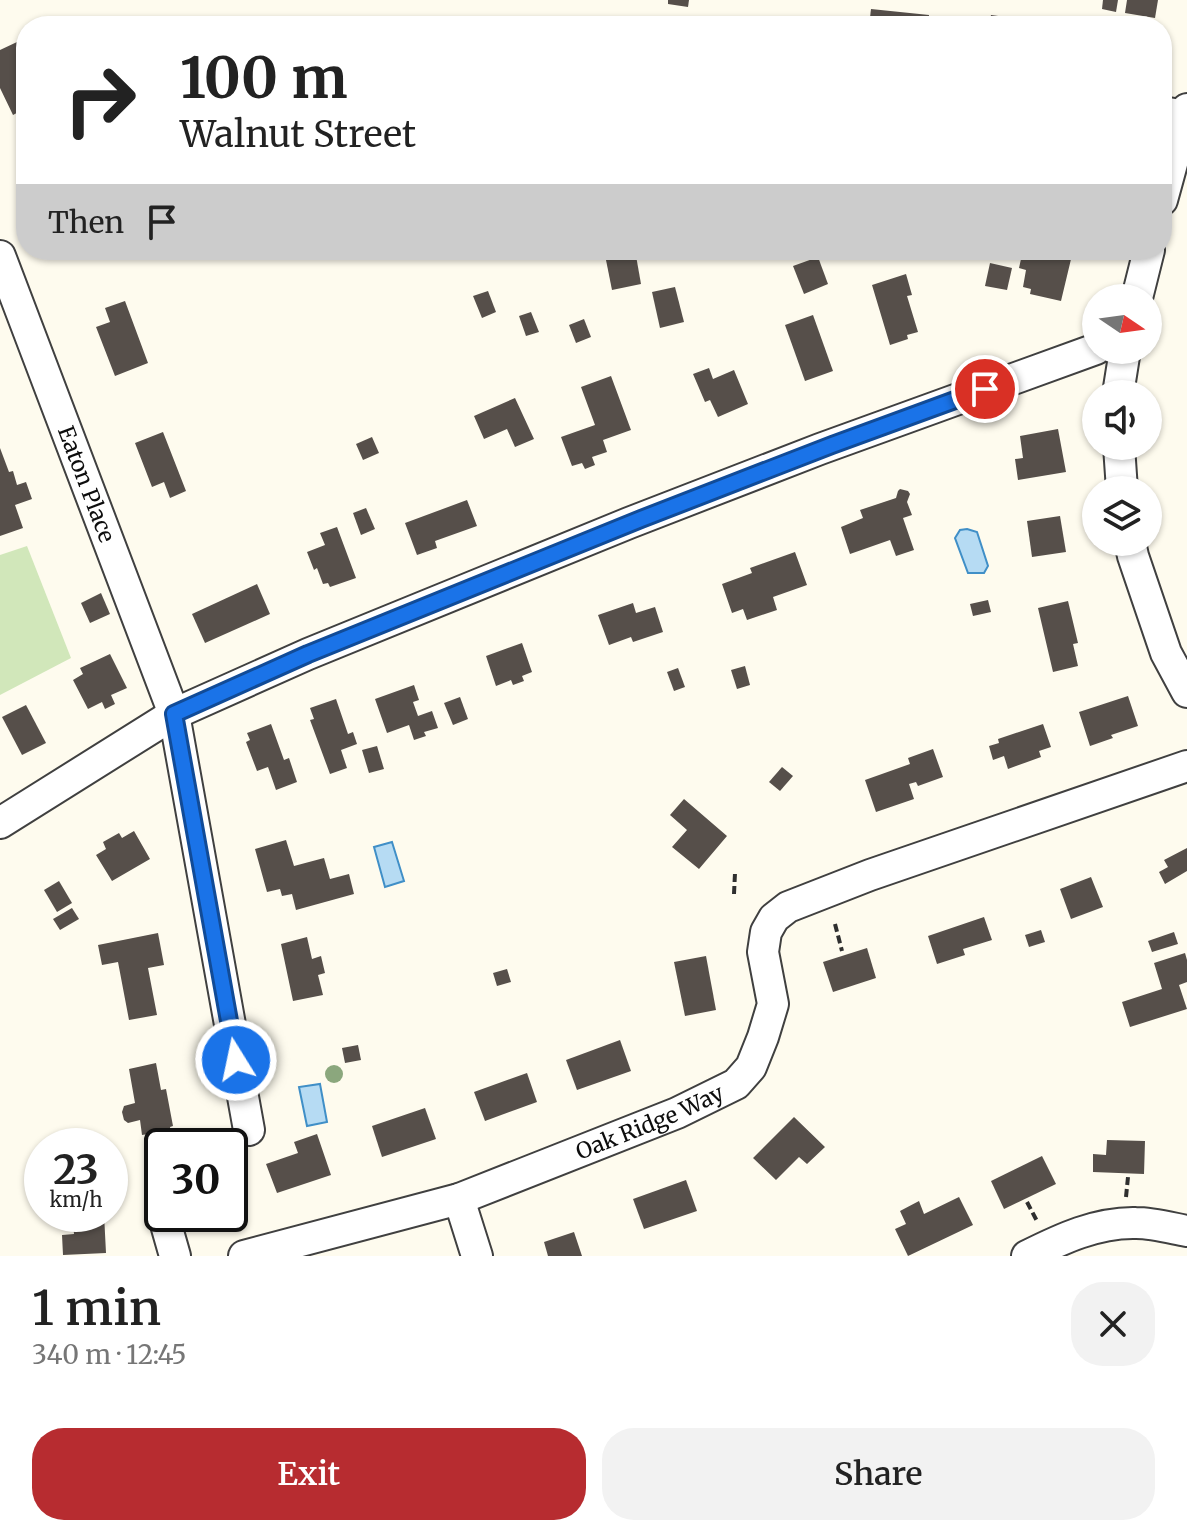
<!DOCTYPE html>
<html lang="en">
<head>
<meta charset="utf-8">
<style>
	body { margin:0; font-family:Merriweather,serif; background:#f2f2f2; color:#222; height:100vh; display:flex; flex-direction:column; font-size:30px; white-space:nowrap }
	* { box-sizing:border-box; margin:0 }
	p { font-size:26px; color:#767676 }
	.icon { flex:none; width:44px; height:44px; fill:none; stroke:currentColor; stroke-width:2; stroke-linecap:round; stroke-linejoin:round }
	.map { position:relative; height:1256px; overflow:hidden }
	.panel { display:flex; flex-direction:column; background:#fff; flex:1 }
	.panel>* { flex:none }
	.banner { position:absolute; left:16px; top:16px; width:1156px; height:244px; border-radius:32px; box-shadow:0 2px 6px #0004; background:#fff; color:#222; overflow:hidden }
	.needle { width:52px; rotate:103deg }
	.controls { position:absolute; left:1082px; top:284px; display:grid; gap:16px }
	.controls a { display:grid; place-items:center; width:80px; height:80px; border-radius:50%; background:#fff; box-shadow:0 2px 6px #0004; font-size:40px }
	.speed { position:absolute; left:24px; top:1128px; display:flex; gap:16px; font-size:40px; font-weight:700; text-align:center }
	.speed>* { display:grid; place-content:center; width:104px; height:104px; border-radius:50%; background:#fff; box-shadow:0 2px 6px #0004; line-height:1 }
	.speed small { font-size:20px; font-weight:400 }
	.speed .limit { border:4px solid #111; border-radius:12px; background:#fff; color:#111 }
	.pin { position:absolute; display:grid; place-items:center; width:68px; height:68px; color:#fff; margin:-34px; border:4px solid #fff; border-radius:50%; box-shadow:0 2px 8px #0007 }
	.me { position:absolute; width:88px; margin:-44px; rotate:350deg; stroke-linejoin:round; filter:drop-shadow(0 0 6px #0008) }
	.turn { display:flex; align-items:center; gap:28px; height:168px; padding:0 32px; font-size:36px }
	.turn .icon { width:104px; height:104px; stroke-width:2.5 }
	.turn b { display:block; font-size:56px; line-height:68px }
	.then { display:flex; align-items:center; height:76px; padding:0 32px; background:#0003; gap:16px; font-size:30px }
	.round { display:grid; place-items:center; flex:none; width:84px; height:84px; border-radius:32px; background:#f2f2f2 }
	.overview { display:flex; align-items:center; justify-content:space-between; height:136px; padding:0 32px }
	h1 { font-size:48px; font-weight:600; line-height:60px }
	.primary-button { display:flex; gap:16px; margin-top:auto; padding:16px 32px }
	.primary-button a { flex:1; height:92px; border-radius:32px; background:#b72c30; color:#fff; font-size:32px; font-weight:600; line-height:92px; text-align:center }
	.primary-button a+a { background:#f2f2f2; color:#222 }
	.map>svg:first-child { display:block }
</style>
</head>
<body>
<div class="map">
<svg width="1187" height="1256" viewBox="0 0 1187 1256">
	<rect width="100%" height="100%" fill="#fefbee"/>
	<polygon fill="#d1e7ba" points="27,546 71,658 0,695 0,555"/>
	<g fill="#b6dbf3" stroke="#408fc7" stroke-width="2">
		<polygon points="967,529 977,532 988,566 984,573 968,573 955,538 960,530"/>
		<polygon points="392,842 404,881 385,887 374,847"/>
		<polygon points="320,1084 327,1122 307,1126 299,1087"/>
	</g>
	<g fill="#564f4a">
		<polygon points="668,0 689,0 688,7 668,4"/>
		<polygon points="1103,0 1118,0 1116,12 1102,9"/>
		<polygon points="1127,0 1158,0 1155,18 1125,13"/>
		<polygon points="871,9 929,15 928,26 869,26"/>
		<polygon points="991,15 1026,20 1025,26 989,26"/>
		<polygon points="17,42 19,45 26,42 26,108 13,115 0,88 0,50"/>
		<polygon points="604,250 635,250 641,284 612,290"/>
		<polygon points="1023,250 1051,250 1072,255 1061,301 1030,294 1031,289 1023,287 1026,270 1019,268"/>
		<polygon points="818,257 828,284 804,294 793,266"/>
		<polygon points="990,263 1012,268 1007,290 985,286"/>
		<polygon points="906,274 912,295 907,296 918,332 907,335 908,339 890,345 872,285"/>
		<polygon points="675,287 684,322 660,328 652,292"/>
		<polygon points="488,291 496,312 482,318 473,296"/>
		<polygon points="125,301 148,363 115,376 96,327 110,322 105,308"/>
		<polygon points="531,312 539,332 526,336 519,316"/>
		<polygon points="813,315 833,371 805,381 785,325"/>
		<polygon points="584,319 591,337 576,343 569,325"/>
		<polygon points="709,368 713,379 734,370 748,404 718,417 710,400 705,402 693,374"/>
		<polygon points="611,376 631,430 603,440 607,452 592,457 595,465 585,469 582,463 572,466 561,437 595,425 581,387"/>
		<polygon points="515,398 534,439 515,447 507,429 484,439 474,416"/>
		<polygon points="1058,429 1066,472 1018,480 1015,459 1023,458 1020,436"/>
		<polygon points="163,432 186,491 170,498 164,482 152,487 135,443"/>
		<polygon points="372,437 379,453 363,460 356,444"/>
		<polygon points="0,448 9,472 13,471 17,485 26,482 32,499 15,505 23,528 0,536"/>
		<polygon points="900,489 908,491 910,494 907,502 912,515 903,518 914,550 896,556 890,540 850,554 841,527 863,518 860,510 896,498 898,491"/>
		<polygon points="467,500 477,526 435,541 437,548 417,555 405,523"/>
		<polygon points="366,508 375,529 361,535 353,513"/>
		<polygon points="1060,516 1066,552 1032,557 1027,521"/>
		<polygon points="337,527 356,578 330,587 328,583 323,584 317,568 314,570 307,552 325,545 320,533"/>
		<polygon points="795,552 807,585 773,597 777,610 747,620 743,609 732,613 722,584 752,573 750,568"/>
		<polygon points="257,584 270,614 205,643 192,614"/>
		<polygon points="101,593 110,614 90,623 81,603"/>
		<polygon points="988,600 991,612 973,616 970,604"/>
		<polygon points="1068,601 1078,643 1073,644 1078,666 1053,672 1038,608"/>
		<polygon points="633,603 636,613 655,607 663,632 633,642 631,637 609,645 598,615"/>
		<polygon points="522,643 532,672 522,676 524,681 513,685 511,680 496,686 486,656"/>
		<polygon points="110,654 127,688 111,695 115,704 105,709 102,702 88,709 73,680 83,674 80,668"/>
		<polygon points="745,666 750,685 737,689 731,670"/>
		<polygon points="678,668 685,687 674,691 667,672"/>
		<polygon points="414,685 419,700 413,702 418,716 432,711 438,728 424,732 426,736 414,740 409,725 387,733 375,699"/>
		<polygon points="1128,696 1138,726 1111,735 1113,738 1090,746 1079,712"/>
		<polygon points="460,697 468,719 453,725 444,703"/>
		<polygon points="336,699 348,734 353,732 357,744 341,750 347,768 330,774 310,720 314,719 310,708"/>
		<polygon points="26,705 46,743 22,755 2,717"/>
		<polygon points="271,724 284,760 289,758 297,782 276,790 268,767 257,771 246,742 250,740 247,733"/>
		<polygon points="1043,724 1051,747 1039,751 1041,757 1008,769 1004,756 993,760 989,746 999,743 998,739"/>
		<polygon points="377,746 384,769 369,773 362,750"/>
		<polygon points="933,749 943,777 918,786 916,782 909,784 914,799 876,812 865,780 910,764 908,758"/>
		<polygon points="782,767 793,776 780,791 769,782"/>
		<polygon points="684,799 727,836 699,869 672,847 687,830 670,815"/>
		<polygon points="134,831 150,859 112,881 96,855 106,849 103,842 119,833 122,838"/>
		<polygon points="286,840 294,866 324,858 330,879 349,874 354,894 296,910 292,894 282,896 280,889 267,892 255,849"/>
		<polygon points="1187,848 1187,871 1165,884 1159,872 1168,867 1164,860"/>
		<polygon points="1091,877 1103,907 1071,919 1060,889"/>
		<polygon points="59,881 72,903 57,912 44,890"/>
		<polygon points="72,908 79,919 60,930 53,919"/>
		<polygon points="984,917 992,940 963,949 965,955 937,964 928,936"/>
		<polygon points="1041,930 1045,942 1029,947 1025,935"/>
		<polygon points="1174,932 1178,944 1152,952 1148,941"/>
		<polygon points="158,933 164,965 148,968 157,1015 129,1020 118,962 102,965 98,945"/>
		<polygon points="307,937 312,959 321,956 325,973 318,975 323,995 293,1001 281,944"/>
		<polygon points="867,948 876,978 833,992 823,962"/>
		<polygon points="1185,953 1187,960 1187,982 1179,985 1187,1009 1130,1027 1122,1002 1162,989 1154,963"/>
		<polygon points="706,956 716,1010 685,1016 674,962"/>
		<polygon points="507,969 511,982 497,986 493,973"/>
		<polygon points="620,1040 631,1071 577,1090 566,1060"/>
		<polygon points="358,1045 361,1060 345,1063 342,1048"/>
		<polygon points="156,1063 161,1090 166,1089 173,1126 170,1127 171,1133 169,1136 160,1139 155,1137 154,1133 142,1135 140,1120 128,1123 124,1120 122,1112 124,1106 135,1103 129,1069"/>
		<polygon points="527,1073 537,1102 485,1121 474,1092"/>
		<polygon points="425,1108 436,1139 382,1157 372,1126"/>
		<polygon points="794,1117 825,1147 807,1164 799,1157 776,1180 753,1158"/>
		<polygon points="317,1134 331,1175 277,1193 266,1164 298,1153 294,1142"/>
		<polygon points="1107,1140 1145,1141 1144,1174 1093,1172 1093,1154 1106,1155"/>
		<polygon points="1042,1156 1056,1184 1004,1209 991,1181"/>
		<polygon points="686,1180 697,1211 644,1229 633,1199"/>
		<polygon points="959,1197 973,1225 908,1256 895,1229 906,1224 900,1211 919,1201 924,1214"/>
		<polygon points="72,1214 104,1214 106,1253 63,1255 62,1235 74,1234"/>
		<polygon points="574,1232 582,1256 548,1256 544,1242"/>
	</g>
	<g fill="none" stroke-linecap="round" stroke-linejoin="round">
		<defs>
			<polyline id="lane" points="1162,104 1187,108"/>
			<g id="street">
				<polyline points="1162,200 1187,109"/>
				<path id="s1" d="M0,256L174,714L249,1130"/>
				<polyline points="1137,298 1149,250"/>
				<polyline points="1118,394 1125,350"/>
				<polyline points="1119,446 1122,490"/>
				<polyline points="1130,542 1133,556 1166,653 1187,692"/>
				<polyline points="0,823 174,714 308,654 629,523 820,449 1096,349"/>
				<polyline points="459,1199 477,1256"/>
				<polyline points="163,1214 175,1256"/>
				<path id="s2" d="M244,1256L459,1199L677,1113L736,1084L751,1067L763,1037L773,1004L763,952L766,932L774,918L788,907L870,875L1187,766"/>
				<path d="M1027,1256C1061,1239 1097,1222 1136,1223C1153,1223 1171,1228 1187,1231"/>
			</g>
		</defs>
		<use href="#lane" stroke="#404040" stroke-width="18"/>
		<use href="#street" stroke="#404040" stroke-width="34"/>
		<g stroke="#2f2f2f" stroke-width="4" stroke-dasharray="8 4" stroke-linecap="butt">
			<polyline points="734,894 735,873"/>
			<polyline points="835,924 842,951"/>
			<polyline points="1126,1197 1128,1177"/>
			<polyline points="1027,1202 1038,1223"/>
		</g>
		<use href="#lane" stroke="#fff" stroke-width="14"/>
		<use href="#street" stroke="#fff" stroke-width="30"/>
	</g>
	<circle fill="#8ba77d" cx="334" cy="1074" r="9"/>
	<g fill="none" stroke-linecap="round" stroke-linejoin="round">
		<defs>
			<polyline id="route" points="236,1060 174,714 308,654 641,519 832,445 985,389"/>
		</defs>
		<use href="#route" stroke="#114b97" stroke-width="20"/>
		<use href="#route" stroke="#1a73e8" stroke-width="14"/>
	</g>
	<g text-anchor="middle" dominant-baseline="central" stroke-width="8" stroke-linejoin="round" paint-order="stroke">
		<g font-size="22" fill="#0d0d0d" stroke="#fff">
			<text stroke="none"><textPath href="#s1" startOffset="244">Eaton Place</textPath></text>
			<text stroke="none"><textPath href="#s2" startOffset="428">Oak Ridge Way</textPath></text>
		</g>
	</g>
</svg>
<div class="controls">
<a><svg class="needle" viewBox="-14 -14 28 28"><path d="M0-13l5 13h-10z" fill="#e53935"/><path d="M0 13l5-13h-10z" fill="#767676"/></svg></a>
<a><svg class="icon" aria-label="sound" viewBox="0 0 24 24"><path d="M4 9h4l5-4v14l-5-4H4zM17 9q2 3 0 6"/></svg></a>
<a><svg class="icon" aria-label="layers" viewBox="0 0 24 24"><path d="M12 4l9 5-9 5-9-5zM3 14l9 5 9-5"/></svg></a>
</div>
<div class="speed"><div>23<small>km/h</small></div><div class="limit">30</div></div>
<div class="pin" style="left:985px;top:389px;background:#d93025"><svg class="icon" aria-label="arrive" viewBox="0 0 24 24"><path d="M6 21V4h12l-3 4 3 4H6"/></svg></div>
<svg class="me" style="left:236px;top:1060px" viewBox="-20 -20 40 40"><circle r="17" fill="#1a73e8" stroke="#fff" stroke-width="3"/><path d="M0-11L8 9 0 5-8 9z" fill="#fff"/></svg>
<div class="banner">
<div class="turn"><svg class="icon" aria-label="right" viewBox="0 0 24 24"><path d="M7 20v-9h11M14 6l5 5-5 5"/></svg><div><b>100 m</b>Walnut Street</div></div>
<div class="then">Then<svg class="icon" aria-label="arrive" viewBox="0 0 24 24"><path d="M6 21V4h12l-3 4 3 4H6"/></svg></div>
</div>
</div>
<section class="panel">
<div class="overview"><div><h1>1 min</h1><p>340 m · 12:45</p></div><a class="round"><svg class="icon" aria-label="close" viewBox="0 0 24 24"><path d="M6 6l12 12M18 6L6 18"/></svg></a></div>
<div class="primary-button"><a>Exit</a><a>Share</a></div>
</section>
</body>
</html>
